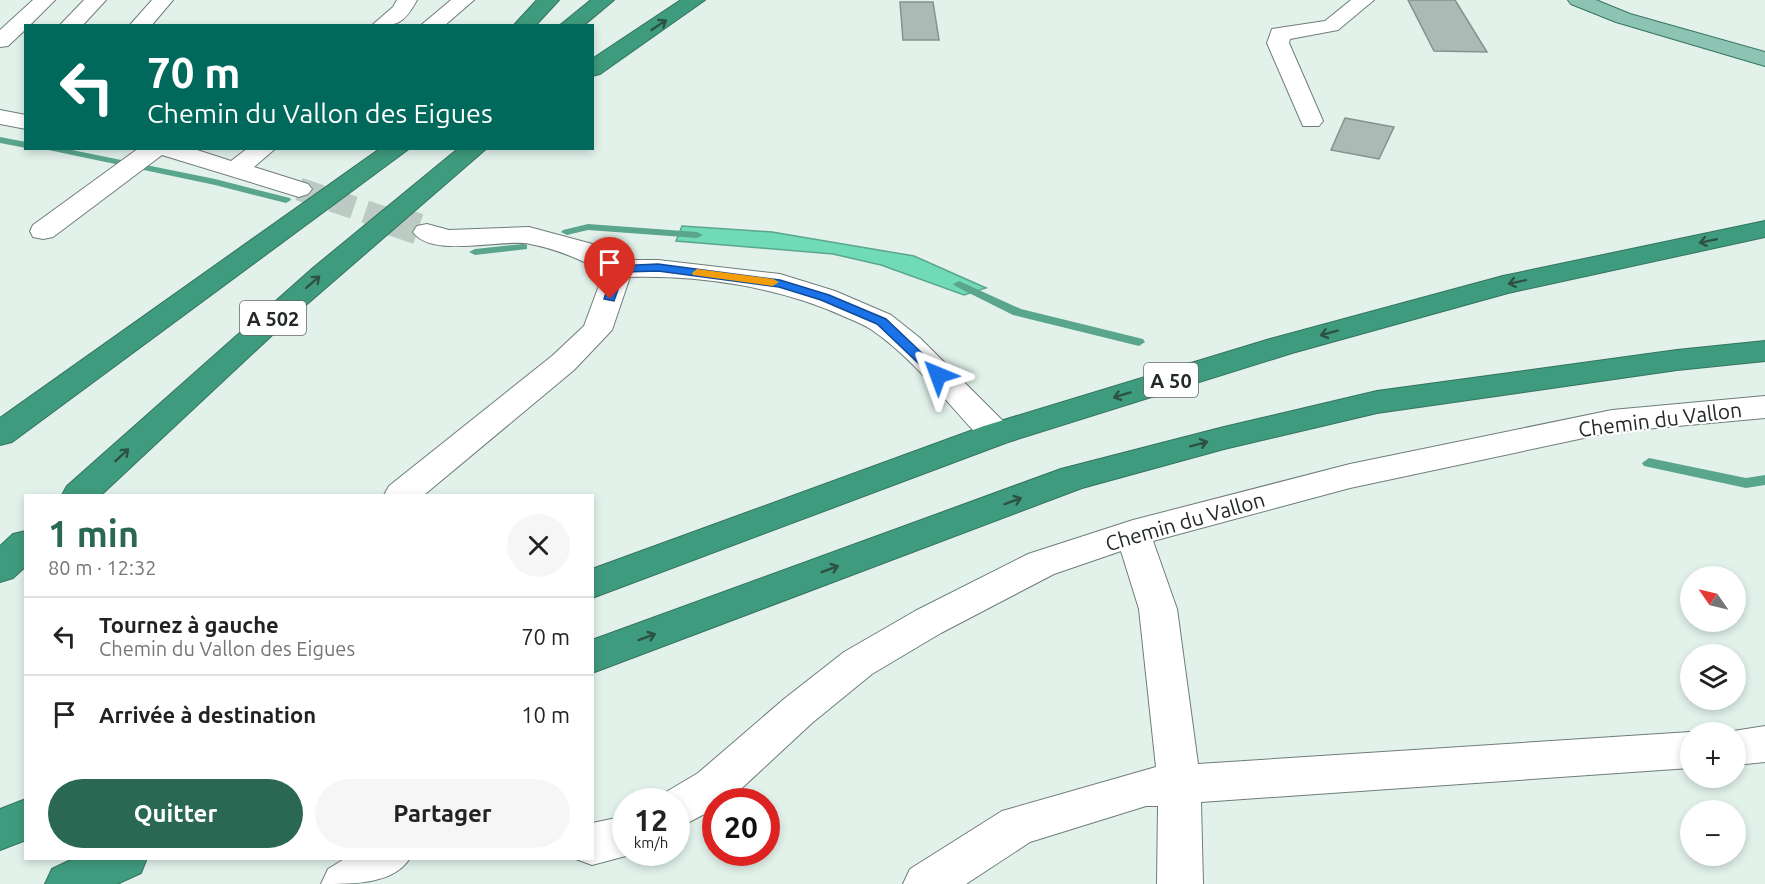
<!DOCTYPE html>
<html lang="fr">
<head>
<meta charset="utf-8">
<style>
	body { margin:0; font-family:Ubuntu,sans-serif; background:#f6f6f6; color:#222; height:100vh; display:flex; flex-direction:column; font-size:22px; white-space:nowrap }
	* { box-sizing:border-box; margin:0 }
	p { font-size:20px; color:#767676 }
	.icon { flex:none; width:33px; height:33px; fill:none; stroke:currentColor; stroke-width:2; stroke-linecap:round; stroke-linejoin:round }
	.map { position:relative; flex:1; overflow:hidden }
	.details { position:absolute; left:24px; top:494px; width:570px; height:366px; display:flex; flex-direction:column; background:#fff; border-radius:0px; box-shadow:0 3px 9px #0003 }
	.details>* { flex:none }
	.banner { position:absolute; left:24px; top:24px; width:570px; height:126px; border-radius:0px; box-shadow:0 3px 9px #0003; background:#00695c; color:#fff; overflow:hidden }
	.needle { width:39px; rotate:304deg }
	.tools { position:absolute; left:1680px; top:566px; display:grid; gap:12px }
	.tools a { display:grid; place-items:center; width:66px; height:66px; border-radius:50%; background:#fff; box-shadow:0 3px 9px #0003; font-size:30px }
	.speed { position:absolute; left:612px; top:788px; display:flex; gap:12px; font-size:30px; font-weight:700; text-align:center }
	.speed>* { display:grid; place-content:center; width:78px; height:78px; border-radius:50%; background:#fff; box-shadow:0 3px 9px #0003; line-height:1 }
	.speed small { font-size:15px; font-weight:400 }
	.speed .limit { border:9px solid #d22; background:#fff; color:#111 }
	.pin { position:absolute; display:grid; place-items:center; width:51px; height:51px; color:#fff; margin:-62px -26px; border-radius:50% 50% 50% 0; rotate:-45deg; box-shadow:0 0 6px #0007 }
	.pin .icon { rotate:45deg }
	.me { position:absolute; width:66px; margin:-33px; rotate:316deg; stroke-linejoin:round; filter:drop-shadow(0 0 4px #0008) }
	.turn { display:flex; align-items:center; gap:21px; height:126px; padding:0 24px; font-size:27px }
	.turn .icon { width:78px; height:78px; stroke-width:2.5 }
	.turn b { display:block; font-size:42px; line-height:51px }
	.round { display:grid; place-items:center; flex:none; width:63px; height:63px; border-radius:32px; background:#f6f6f6 }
	.headline { display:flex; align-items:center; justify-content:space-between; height:102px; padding:0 24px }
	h1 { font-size:36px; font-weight:700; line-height:45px; color:#2a6854 }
	.primary-button { display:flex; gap:12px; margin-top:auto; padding:12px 24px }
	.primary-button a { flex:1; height:69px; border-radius:36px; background:#2a6854; color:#fff; font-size:24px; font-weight:700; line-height:69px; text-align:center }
	.primary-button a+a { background:#f6f6f6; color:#222 }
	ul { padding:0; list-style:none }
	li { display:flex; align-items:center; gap:18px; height:78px; padding:0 24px; border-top:2px solid #e0e0e0 }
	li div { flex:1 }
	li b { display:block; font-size:22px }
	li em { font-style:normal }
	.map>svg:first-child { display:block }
</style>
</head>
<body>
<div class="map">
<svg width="1765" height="884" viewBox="0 0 1765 884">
	<rect width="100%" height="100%" fill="#e2f2eb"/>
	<polygon fill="#71dbb8" stroke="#5aa68c" stroke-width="1.5" points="682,226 772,232 914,256 986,288 964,295 881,265 833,254 676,241"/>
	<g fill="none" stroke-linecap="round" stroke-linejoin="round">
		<g fill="#5aa68c" fill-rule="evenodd">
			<polygon points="0,137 26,142 26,148 0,143"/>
			<polygon points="39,148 62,148 215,179 290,198 291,200 286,203 215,185"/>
			<polygon points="588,224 697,232 703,235 697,238 588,230 567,235 561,232 563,230"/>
			<polygon points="523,244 527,245 527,249 475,255 469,252 475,249"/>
			<polygon points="959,281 1021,309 1143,339 1145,342 1139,346 1013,315 955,286 953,284"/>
			<polygon points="1649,458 1746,478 1765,475 1765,485 1746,488 1644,466 1642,463"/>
		</g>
	</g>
	<g fill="#abbab4" stroke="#84928c" stroke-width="1.5">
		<polygon points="1408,0 1455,0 1487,52 1434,51"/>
		<polygon points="900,2 933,2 939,40 903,40"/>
		<polygon points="1345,118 1394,127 1379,159 1331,150"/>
	</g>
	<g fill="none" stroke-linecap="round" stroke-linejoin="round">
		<polyline stroke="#bccac4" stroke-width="23" stroke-dasharray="23 12" stroke-linecap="butt" points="299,189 393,221"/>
		<polyline stroke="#bccac4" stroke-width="31" stroke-dasharray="31 15" stroke-linecap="butt" points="389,219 427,232"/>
		<defs>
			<g id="minor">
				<polygon points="33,0 55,0 29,26 26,26 26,29 8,46 0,47 0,30"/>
				<polygon points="84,0 106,0 82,26 59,26"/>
				<polygon points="152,0 173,0 151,26 129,26"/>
				<path d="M397,0H417C404,24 397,26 371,26L393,7Z"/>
				<polygon points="451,0 474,0 444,26 420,26"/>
				<polygon points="1351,0 1374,0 1338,30 1290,39 1289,43 1323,121 1319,126 1303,126 1267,43 1272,29 1325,21"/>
				<polygon points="0,110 26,115 26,129 0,124"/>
				<polygon points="139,148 191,148 231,161 248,148 276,148 254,167 308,184 312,189 308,194 299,197 162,155 53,237 43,239 33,237 30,231 33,225"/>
				<path d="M427,224L449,230L529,227L596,245L624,260H658L780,274L835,291L891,315L920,338L1008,426L1012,434L1008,442L996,445L984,442C949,405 914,359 872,330C863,324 852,320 843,316C779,287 700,275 630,277L612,330L574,370L424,495H384L389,486L552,356L584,326L604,272C580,259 557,249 530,244C502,238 432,259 413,232L417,226Z"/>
				<polygon points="1765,396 1765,418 1612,432 1350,488 1153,541 1177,609 1198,764 1690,732 1690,768 1201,802 1203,884 1157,884 1158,806 1146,806 1030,842 966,884 903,884 910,869 1002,811 1156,767 1139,609 1121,551 1054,574 941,633 872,674 812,723 728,801 716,801 716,808 676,829 676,801 658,801 661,795 698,773 784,699 844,652 915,611 1028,554 1133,520 1350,464 1612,410"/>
				<polygon points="1765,726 1765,762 1736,765 1736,732 1727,732"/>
				<polygon points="626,816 626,852 641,852 592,865 576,859 592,858 592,823"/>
				<path d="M346,858H410C394,884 355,884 321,884L328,869Z"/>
			</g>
			<polygon id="major" points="1568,0 1596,0 1630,14 1765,52 1765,66 1616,22 1571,4"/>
			<g id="highway">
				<polygon points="537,0 559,0 535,26 513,26"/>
				<polygon points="591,0 614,0 583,26 559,26"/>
				<polygon points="681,0 705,0 600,74 592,76 592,59"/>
				<polygon points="381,148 410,148 12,442 0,445 0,418"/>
				<polygon points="459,148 487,148 284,324 101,495 62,495 67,486 313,268"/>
				<polygon points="1765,221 1765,237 1508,293 1292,353 1008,442 592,598 592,569 984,426 1270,339 1503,276"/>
				<polygon points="1765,341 1765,361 1677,370 1377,413 1224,449 1082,488 592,673 592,640 1061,469 1224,427 1377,391 1677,350"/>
				<polygon points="26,531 26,566 13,578 0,582 0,546 13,534"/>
				<polygon points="26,799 26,840 0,850 0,809"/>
				<polygon points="75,858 147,858 141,873 117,884 45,884 52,869"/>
			</g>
		</defs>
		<use href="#minor" stroke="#6f7d78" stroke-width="2"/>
		<use href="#major" stroke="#357360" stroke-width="2"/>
		<use href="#highway" stroke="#357360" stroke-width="2"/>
		<use href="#minor" fill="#fff" fill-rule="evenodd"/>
		<use href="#major" fill="#8cc3b2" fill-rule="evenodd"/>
		<use href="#highway" fill="#3f9b7e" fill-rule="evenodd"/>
	</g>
	<defs><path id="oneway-shaft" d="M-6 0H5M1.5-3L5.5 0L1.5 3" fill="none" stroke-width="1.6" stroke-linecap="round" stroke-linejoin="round" transform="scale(1.5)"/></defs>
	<g stroke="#2d5145">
		<use href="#oneway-shaft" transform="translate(659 25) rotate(-34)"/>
		<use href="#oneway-shaft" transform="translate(1708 241) rotate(168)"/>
		<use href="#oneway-shaft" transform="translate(313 282) rotate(-41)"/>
		<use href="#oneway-shaft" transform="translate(1517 282) rotate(168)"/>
		<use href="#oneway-shaft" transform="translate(1329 333) rotate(165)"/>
		<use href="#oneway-shaft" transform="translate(1122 395) rotate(163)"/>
		<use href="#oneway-shaft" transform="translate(1199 444) rotate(-15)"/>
		<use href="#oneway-shaft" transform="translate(122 455) rotate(-43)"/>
		<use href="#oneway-shaft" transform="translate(1013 501) rotate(-20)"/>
		<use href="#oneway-shaft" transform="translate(830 569) rotate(-20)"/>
		<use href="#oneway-shaft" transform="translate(647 637) rotate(-20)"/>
	</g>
	<polygon fill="#1a73e8" stroke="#114b97" stroke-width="1.5" points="658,264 780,280 829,295 886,319 945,375 938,379 934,378 877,324 821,300 779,287 658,271 624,272 614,301 604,299 615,266"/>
	<polygon fill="#f59e0b" points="697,269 773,279 779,282 773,286 693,275 692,273"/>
	<g text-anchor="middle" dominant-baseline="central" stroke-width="4.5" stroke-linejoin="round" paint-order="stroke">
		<g fill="#fff" stroke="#656968" stroke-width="1.5">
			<rect x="240" y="301" width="66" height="34" rx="4.5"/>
			<rect x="1144" y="363" width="54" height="34" rx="4.5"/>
		</g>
		<g font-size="20" font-weight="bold" fill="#232927">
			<text x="273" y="318">A 502</text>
			<text x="1171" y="380">A 50</text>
		</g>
		<g font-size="21" fill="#232927" stroke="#fff">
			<text transform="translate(1660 419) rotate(-7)">Chemin du Vallon</text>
			<text transform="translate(1185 521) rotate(-16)">Chemin du Vallon</text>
		</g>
	</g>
</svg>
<div class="tools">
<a><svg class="needle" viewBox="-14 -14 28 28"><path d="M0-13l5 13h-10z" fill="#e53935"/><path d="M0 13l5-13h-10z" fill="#767676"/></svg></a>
<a><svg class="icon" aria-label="layers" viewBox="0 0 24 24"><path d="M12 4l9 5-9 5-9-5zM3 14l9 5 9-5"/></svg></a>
<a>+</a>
<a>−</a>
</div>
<div class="speed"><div>12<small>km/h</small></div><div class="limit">20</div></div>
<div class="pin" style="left:610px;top:299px;background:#d93025"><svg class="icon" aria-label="arrive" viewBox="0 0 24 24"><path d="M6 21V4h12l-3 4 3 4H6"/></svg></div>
<svg class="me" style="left:938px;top:375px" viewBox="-20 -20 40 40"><path d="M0-17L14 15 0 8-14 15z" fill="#1a73e8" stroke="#fff" stroke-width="4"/></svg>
<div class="banner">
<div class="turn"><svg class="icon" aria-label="left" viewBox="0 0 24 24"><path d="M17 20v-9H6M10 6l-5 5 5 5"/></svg><div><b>70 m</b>Chemin du Vallon des Eigues</div></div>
</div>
<section class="details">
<div class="headline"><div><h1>1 min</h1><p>80 m · 12:32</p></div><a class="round"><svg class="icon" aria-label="close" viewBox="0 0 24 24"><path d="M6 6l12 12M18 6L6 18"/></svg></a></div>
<ul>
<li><svg class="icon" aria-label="left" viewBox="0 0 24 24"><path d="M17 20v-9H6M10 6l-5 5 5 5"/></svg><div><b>Tournez à gauche</b><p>Chemin du Vallon des Eigues</p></div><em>70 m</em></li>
<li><svg class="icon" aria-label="arrive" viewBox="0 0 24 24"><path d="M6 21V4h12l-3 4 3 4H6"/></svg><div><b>Arrivée à destination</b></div><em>10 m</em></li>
</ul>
<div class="primary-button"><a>Quitter</a><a>Partager</a></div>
</section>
</div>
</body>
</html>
